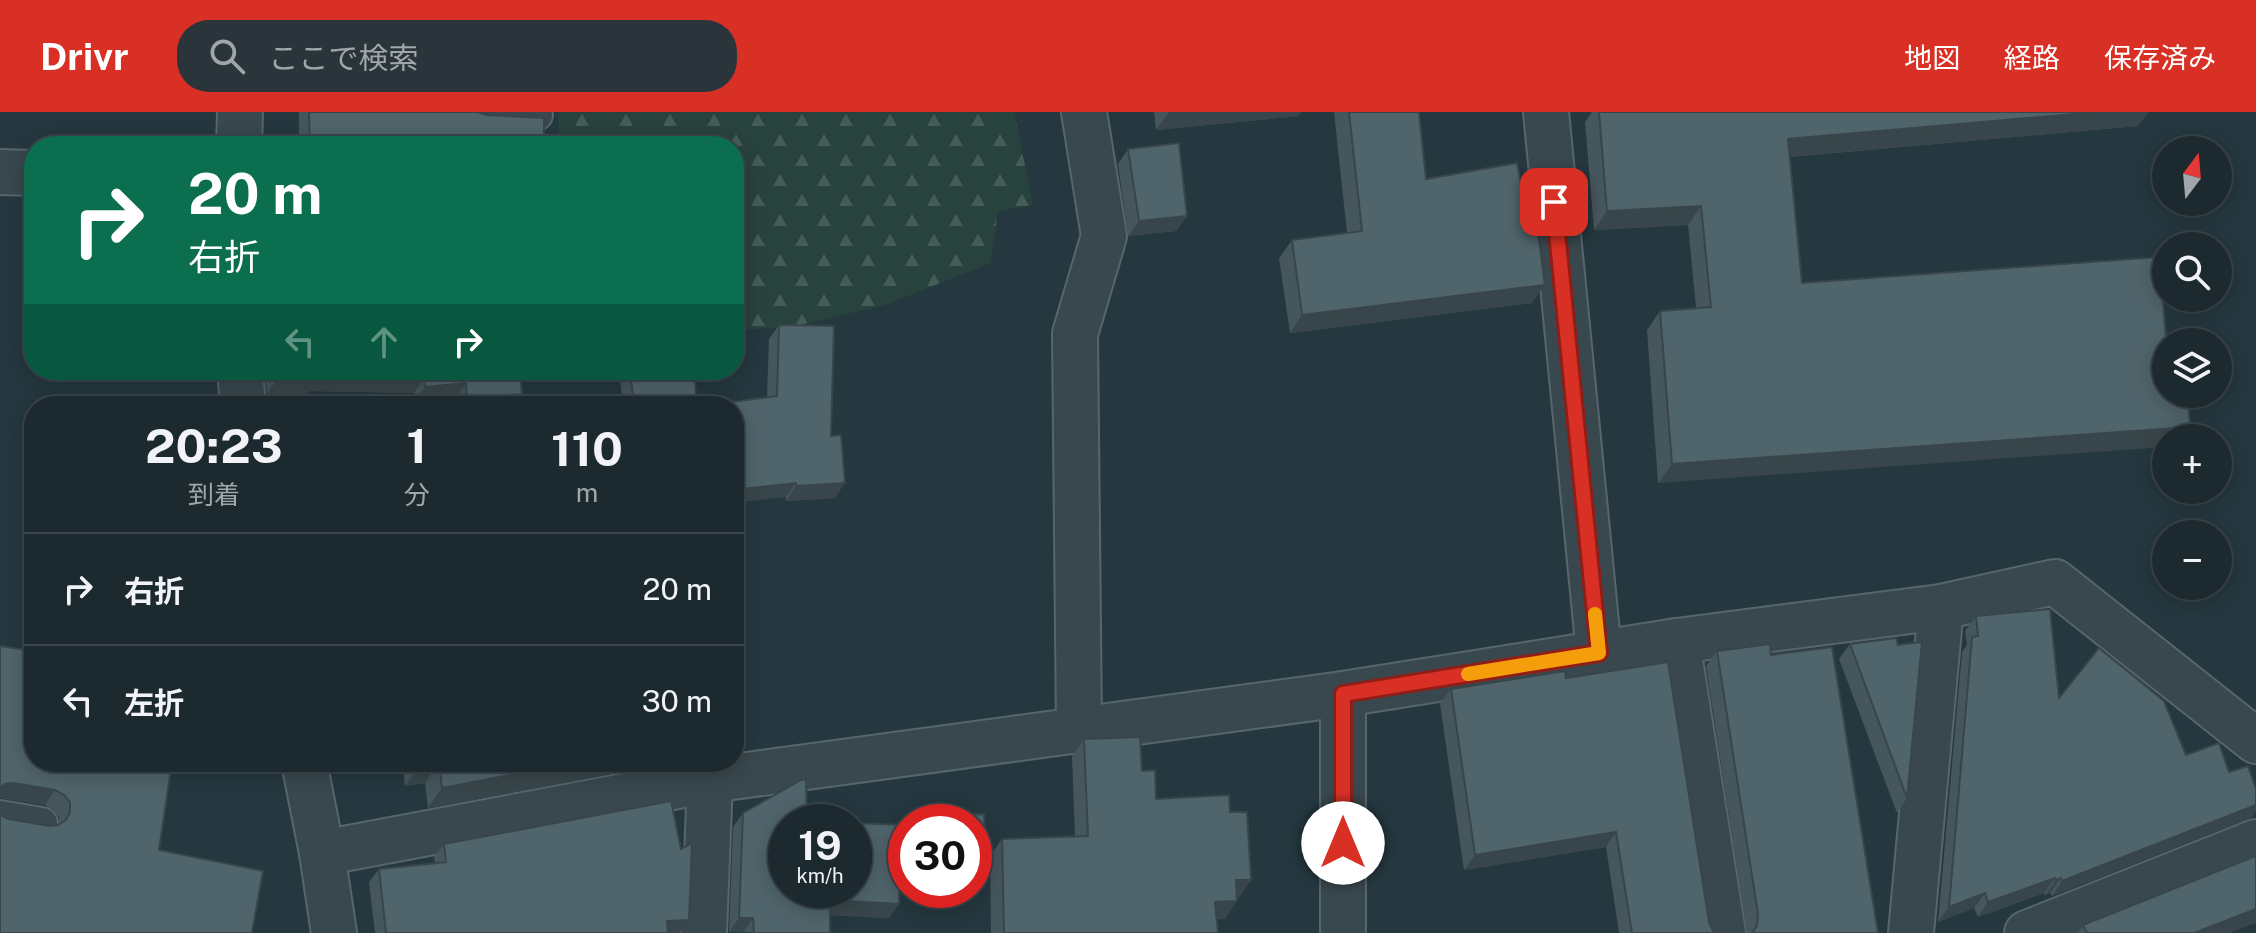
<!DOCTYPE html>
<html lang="ja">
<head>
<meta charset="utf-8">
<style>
	body { margin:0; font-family:"Public Sans","Noto Sans JP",sans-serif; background:#29353b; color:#f1f3f6; height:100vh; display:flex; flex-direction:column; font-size:30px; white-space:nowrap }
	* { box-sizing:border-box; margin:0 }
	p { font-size:26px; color:#a0a6aa }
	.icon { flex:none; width:44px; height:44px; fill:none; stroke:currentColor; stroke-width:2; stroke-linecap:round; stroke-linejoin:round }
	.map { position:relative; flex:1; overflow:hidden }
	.side { position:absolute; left:24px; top:284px; width:720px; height:376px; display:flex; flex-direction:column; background:#1c292f; border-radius:32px; box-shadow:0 4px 20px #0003,0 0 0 2px #3a454b }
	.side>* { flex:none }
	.banner { position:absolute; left:24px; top:24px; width:720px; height:244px; border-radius:32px; box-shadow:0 4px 20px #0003,0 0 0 2px #3a454b; background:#0b6e4f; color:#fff; overflow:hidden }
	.needle { width:52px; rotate:16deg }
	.fabs { position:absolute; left:2152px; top:24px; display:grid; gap:16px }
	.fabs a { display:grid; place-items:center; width:80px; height:80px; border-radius:50%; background:#1c292f; box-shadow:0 4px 20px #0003,0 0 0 2px #3a454b; font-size:40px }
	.speed { position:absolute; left:768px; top:692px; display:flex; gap:16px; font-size:40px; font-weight:700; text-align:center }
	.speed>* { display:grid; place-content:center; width:104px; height:104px; border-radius:50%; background:#1c292f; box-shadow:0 4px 20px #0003,0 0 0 2px #3a454b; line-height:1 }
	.speed small { font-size:20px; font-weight:400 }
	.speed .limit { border:12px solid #d22; background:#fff; color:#111 }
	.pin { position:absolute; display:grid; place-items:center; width:68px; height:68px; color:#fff; margin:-34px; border-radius:16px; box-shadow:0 4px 12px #0006 }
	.me { position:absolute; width:88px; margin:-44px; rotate:0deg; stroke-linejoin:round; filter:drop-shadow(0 0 6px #0008) }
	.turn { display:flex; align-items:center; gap:28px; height:168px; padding:0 32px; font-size:36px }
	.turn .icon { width:104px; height:104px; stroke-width:2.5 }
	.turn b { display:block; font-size:56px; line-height:68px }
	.lanes { display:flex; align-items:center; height:76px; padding:0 32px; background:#0003; justify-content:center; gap:40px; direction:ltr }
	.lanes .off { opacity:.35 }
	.eta { display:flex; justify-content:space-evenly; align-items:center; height:136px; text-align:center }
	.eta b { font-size:48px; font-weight:700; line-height:56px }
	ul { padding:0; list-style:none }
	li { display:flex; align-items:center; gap:24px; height:112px; padding:0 32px; border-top:2px solid #3a454b }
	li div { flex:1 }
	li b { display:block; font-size:30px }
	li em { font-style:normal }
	header { display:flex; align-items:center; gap:48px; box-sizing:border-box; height:112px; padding:0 40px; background:#d93025; color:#fff }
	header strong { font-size:38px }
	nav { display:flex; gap:44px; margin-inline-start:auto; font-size:28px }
	.search { width:560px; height:72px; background:#29353b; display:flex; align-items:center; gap:20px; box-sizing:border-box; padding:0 28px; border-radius:32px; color:#a0a6aa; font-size:30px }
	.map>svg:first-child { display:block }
</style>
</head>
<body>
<header>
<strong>Drivr</strong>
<div class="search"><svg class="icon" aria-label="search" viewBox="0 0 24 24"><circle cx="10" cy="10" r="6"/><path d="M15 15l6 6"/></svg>ここで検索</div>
<nav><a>地図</a><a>経路</a><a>保存済み</a></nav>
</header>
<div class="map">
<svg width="2256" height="821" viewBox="0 0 2256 821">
	<defs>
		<pattern id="forest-firs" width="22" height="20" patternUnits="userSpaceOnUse" patternTransform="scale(2)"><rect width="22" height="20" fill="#28423d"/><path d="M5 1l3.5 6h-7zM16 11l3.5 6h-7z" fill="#455c58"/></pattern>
	</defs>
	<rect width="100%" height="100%" fill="#25373f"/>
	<polygon fill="url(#forest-firs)" points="558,0 1014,0 1033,93 998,99 991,151 885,193 791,215 734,218 734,34 559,34"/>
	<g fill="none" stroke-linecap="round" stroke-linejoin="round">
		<defs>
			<g id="service">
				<polyline points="478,0 537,3"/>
				<polyline points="0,704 42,711"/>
			</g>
			<g id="minor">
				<polyline points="1546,0 1599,541"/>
				<polyline points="0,60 34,61"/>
				<polyline points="1677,529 1723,821"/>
				<polyline points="1343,582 1343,821"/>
				<polyline points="1079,617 1075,222 1104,124 1084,0"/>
				<polyline points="322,741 710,668 1343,582 1677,529 1941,495 2055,470 2256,629"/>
				<polyline points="704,821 710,668"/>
				<polyline points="1911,821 1941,495"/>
				<polyline points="2027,821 2256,730"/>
			</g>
			<g id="tertiary">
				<polyline points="239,34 240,0"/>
				<polyline points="240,258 243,294"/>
				<polyline points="304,650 322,741 334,821"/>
			</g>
		</defs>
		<use href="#service" stroke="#57656c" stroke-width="34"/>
		<use href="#minor" stroke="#57656c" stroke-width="48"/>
		<use href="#tertiary" stroke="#57656c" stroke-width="48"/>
		<use href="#service" stroke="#39484e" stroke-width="30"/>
		<use href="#minor" stroke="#39484e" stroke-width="44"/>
		<use href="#tertiary" stroke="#39484e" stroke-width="44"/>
	</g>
	<g fill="#45565c">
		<polygon points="299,0 478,0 544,34 299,34"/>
		<polygon points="1154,0 1301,0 1299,4 1156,18"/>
		<polygon points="1334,0 1419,0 1426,67 1532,191 1290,221 1279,146 1292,128 1347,121"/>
		<polygon points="1592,0 2148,0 2138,14 1790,45 1802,171 2166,224 2190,315 2182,326 2166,326 1658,371 1647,218 1660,199 1696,196 1688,113 1594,118 1585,10"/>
		<polygon points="1128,37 1187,104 1176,119 1128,124 1118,52"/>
		<polygon points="779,213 831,324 835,386 786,389 767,285 769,227"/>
		<polygon points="265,258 576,258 520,263 522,282 513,294 457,294 456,286 415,289 414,281 310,279 308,282 267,282"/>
		<polygon points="619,258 694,258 697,294 623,294"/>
		<polygon points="1976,504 2059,586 2186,643 2229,660 2256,677 2256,699 2251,706 2052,784 2050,781 2045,783 2044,781 1978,805 1974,796 1938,810 1962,540 1967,533 1965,519"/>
		<polygon points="1850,532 1898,533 1907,686 1897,701 1839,547"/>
		<polygon points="0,534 159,738 8,707 50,714 59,712 59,705 54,698 45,693 0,686"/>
		<polygon points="1717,539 1771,543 1878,821 1747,821 1706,554"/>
		<polygon points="1566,566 1709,810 1714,821 1619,821 1606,735 1464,758 1440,592 1451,577"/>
		<polygon points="1084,627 1142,659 1156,687 1230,700 1251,768 1239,785 1237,785 1225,807 1217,807 1218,821 991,821 990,744 1002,727 1075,725 1072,644"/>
		<polygon points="402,650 654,650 651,654 428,696 425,671 405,674"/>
		<polygon points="743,701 807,710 854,711 906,774 899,775 889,806 830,803 830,821 729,820 733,715"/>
		<polygon points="444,732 680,821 375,821 369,770 379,757 435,751 434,745"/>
		<polygon points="2083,813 2229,821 2078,821"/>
	</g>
	<g fill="#38464b">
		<polygon points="1169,0 1301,0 1299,4 1156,18"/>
		<polygon points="2098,0 2148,0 2138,14 1775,46 1788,27"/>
		<polygon points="1701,94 1688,113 1594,118 1607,99"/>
		<polygon points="1187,104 1176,119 1128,124 1139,109"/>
		<polygon points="1545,173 1532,191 1290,221 1302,203"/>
		<polygon points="513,258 576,258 509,264"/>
		<polygon points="318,265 424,267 414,281 310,279 308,282 267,282 277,267"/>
		<polygon points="466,271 456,286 415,289 425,275"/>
		<polygon points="522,282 513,294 462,294 467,286"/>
		<polygon points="2190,315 2182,326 2166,326 2166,335 1658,371 1672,352"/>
		<polygon points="796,371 786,385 734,391 734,378"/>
		<polygon points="845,371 835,386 786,389 796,374"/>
		<polygon points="579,650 654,650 651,654 428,696 442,676"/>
		<polygon points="439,651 425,671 405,674 419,654"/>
		<polygon points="13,671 55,678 45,693 0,686 0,676 5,672"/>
		<polygon points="2256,693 2256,699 2251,706 2052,784 2062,769"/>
		<polygon points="1616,720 1606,735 1464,758 1475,743"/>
		<polygon points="987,756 977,770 974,770 974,757"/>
		<polygon points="900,761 906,761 906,774 890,775"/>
		<polygon points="2055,766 2044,781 1978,805 1988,790"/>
		<polygon points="2061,766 2050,781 2045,783 2056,768"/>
		<polygon points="1236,768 1251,768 1239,785 1224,786"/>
		<polygon points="1985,781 1974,796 1938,810 1949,795"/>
		<polygon points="830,788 899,792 889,806 820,803"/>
		<polygon points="1237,789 1225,807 1203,808 1215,790"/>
		<polygon points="2256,797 2256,811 2229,821 2194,821"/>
		<polygon points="739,806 753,806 743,820 729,820"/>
		<polygon points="689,808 680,821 658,821 667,809"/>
	</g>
	<g fill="#50646b" stroke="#38464b" stroke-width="2">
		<polygon points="309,0 478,0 486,3 544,6 544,34 310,34"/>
		<polygon points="1349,0 1419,0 1426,67 1517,51 1526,98 1535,97 1545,173 1302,203 1292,128 1362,119"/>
		<polygon points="1599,0 2098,0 1788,27 1802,171 2159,145 2166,224 2183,222 2184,230 2166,230 2166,282 2188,282 2190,315 1672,352 1660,199 1711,195 1701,94 1607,99"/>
		<polygon points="1179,31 1187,104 1139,109 1128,37"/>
		<polygon points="779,213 834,214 831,324 841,323 845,371 796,374 796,371 734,378 734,294 700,294 777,284"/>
		<polygon points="276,258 520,258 522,282 467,286 466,271 425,275 424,267 318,265 318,268 277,267"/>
		<polygon points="630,258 694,258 697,294 634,294"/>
		<polygon points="2050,497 2059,586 2099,536 2164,589 2186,643 2219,631 2229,660 2248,654 2256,677 2256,693 2062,769 2061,766 2056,768 2055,766 1988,790 1985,781 1949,795 1972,525 1978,524 1976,504"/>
		<polygon points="1896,526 1898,533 1922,530 1907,686 1850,532"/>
		<polygon points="1770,532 1771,543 1832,535 1878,821 1752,821 1757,814 1758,802 1717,539"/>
		<polygon points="0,534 34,539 34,650 172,650 159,738 263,759 252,821 0,821 0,703 8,707 50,714 58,713 66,708 70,700 70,690 64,683 55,678 13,671 5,672 0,676"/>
		<polygon points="1668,550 1709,810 1714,821 1632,821 1616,720 1475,743 1451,577 1565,559 1566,566"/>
		<polygon points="1140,625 1142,659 1155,658 1156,687 1229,683 1230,700 1247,700 1251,768 1236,768 1237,789 1215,790 1218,821 1004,821 1002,727 1088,724 1084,627"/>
		<polygon points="418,650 579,650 442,676 439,651 419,654"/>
		<polygon points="806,667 807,710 809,710 786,710 786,778 854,778 854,711 906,713 906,761 900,761 899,792 830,788 830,821 754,821 753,806 739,806 743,701 801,668"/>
		<polygon points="671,689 681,737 692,731 689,808 667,809 668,821 386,821 379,757 446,750 444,732"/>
		<polygon points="984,702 987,756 974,757 974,710 919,710 918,704"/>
		<polygon points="2256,744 2256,797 2194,821 2087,821 2083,813"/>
	</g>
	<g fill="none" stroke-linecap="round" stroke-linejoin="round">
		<defs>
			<polyline id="route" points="1343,731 1343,582 1599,541 1554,90"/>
		</defs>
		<use href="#route" stroke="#8d1f18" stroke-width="20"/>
		<use href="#route" stroke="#d93025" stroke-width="14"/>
		<polyline stroke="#f59e0b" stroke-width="14" points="1468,562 1599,541 1595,502"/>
	</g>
</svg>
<div class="fabs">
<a><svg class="needle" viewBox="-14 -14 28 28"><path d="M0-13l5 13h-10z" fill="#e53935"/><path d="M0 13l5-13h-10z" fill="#a0a6aa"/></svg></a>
<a><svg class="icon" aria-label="search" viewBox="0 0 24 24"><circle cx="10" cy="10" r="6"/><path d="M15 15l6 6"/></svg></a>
<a><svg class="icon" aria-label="layers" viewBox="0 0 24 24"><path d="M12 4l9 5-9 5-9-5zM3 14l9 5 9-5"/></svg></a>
<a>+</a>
<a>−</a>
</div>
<div class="speed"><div>19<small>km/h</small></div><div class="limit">30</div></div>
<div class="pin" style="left:1554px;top:90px;background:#d93025"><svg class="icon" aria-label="arrive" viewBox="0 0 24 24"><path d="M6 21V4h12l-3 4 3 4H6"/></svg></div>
<svg class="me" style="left:1343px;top:731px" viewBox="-20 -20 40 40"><circle r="19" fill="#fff"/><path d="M0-13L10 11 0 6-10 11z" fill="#d93025"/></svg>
<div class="banner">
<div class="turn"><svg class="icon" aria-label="right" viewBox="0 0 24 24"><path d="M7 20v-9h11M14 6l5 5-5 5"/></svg><div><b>20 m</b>右折</div></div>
<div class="lanes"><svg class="icon off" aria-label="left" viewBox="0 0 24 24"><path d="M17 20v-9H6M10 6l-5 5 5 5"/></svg><svg class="icon off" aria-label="ahead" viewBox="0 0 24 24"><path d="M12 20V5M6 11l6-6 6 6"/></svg><svg class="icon" aria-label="right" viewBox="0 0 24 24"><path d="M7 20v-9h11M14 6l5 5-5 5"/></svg></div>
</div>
<section class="side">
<div class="eta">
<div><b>20:23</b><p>到着</p></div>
<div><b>1</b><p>分</p></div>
<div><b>110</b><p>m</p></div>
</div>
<ul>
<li><svg class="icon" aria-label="right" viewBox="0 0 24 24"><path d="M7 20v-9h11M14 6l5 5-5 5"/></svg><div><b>右折</b></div><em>20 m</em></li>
<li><svg class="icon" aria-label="left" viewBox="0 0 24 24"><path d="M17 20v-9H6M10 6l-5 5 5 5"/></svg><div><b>左折</b></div><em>30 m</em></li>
</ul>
</section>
</div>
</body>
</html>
